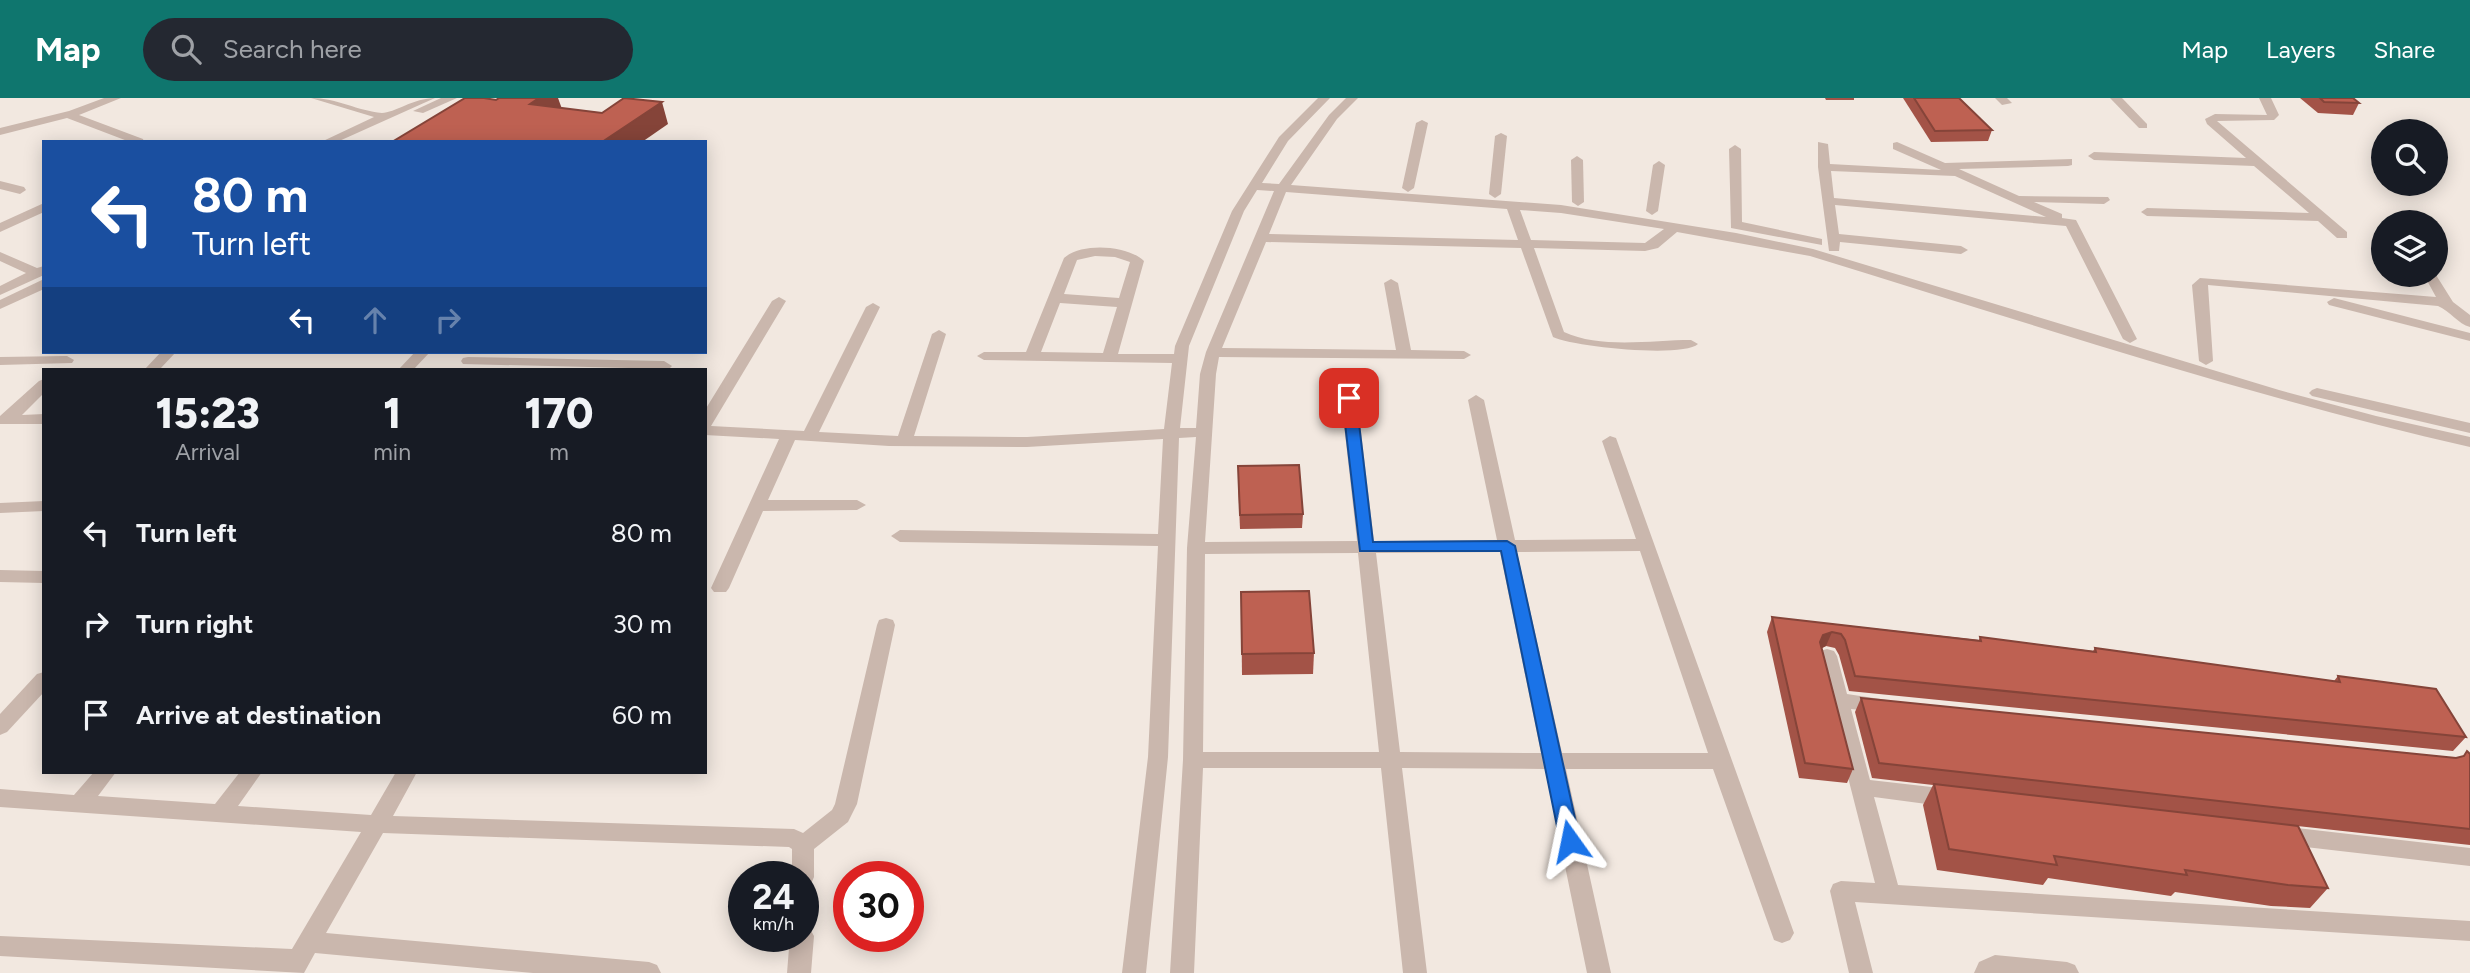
<!DOCTYPE html>
<html lang="en">
<head>
<meta charset="utf-8">
<style>
	body { margin:0; font-family:Figtree,sans-serif; background:#242831; color:#f1f3f6; height:100vh; display:flex; flex-direction:column; font-size:26px; white-space:nowrap }
	* { box-sizing:border-box; margin:0 }
	p { font-size:23px; color:#9ea1a6 }
	.icon { flex:none; width:38px; height:38px; fill:none; stroke:currentColor; stroke-width:2; stroke-linecap:round; stroke-linejoin:round }
	.map { position:relative; flex:1; overflow:hidden }
	.drawer { position:absolute; left:42px; top:270px; width:665px; height:406px; display:flex; flex-direction:column; background:#171b24; border-radius:0px; box-shadow:0 4px 18px #0003 }
	.drawer>* { flex:none }
	.guide { position:absolute; left:42px; top:42px; width:665px; height:214px; border-radius:0px; box-shadow:0 4px 18px #0003; background:#1a4fa0; color:#fff; overflow:hidden }
	.controls { position:absolute; left:2371px; top:21px; display:grid; gap:14px }
	.controls a { display:grid; place-items:center; width:77px; height:77px; border-radius:50%; background:#171b24; box-shadow:0 4px 18px #0003; font-size:35px }
	.speed { position:absolute; left:728px; top:763px; display:flex; gap:14px; font-size:35px; font-weight:700; text-align:center }
	.speed>* { display:grid; place-content:center; width:91px; height:91px; border-radius:50%; background:#171b24; box-shadow:0 4px 18px #0003; line-height:1 }
	.speed small { font-size:18px; font-weight:400 }
	.speed .limit { border:10px solid #d22; background:#fff; color:#111 }
	.pin { position:absolute; display:grid; place-items:center; width:60px; height:60px; color:#fff; margin:-30px; border-radius:14px; box-shadow:0 4px 10px #0006 }
	.me { position:absolute; width:77px; margin:-38px; rotate:348deg; stroke-linejoin:round; filter:drop-shadow(0 0 5px #0008) }
	.turn { display:flex; align-items:center; gap:24px; height:147px; padding:0 35px; font-size:32px }
	.turn .icon { width:91px; height:91px; stroke-width:2.5 }
	.turn b { display:block; font-size:49px; line-height:60px }
	.lanes { display:flex; align-items:center; height:66px; padding:0 35px; background:#0003; justify-content:center; gap:35px; direction:ltr }
	.lanes .off { opacity:.35 }
	.eta { display:flex; justify-content:space-evenly; align-items:center; height:119px; text-align:center }
	.eta b { font-size:42px; font-weight:800; line-height:49px }
	ul { padding:0; list-style:none }
	li { display:flex; align-items:center; gap:21px; height:91px; padding:0 35px }
	li div { flex:1 }
	li b { display:block; font-size:26px }
	li em { font-style:normal }
	header { display:flex; align-items:center; gap:42px; box-sizing:border-box; height:98px; padding:0 35px; background:#0f766e; color:#fff }
	header strong { font-size:33px }
	nav { display:flex; gap:38px; margin-inline-start:auto; font-size:24px }
	.search { width:490px; height:63px; background:#242831; display:flex; align-items:center; gap:18px; box-sizing:border-box; padding:0 24px; border-radius:38px; color:#9ea1a6; font-size:26px }
	.map>svg:first-child { display:block }
</style>
</head>
<body>
<header>
<strong>Map</strong>
<div class="search"><svg class="icon" aria-label="search" viewBox="0 0 24 24"><circle cx="10" cy="10" r="6"/><path d="M15 15l6 6"/></svg>Search here</div>
<nav><a>Map</a><a>Layers</a><a>Share</a></nav>
</header>
<div class="map">
<svg width="2470" height="875" viewBox="0 0 2470 875">
	<rect width="100%" height="100%" fill="#f2e8e0"/>
	<g fill="none" stroke-linecap="round" stroke-linejoin="round">
		<g fill="#cab7ad" fill-rule="evenodd">
			<polygon points="104,0 121,0 79,17 143,41 144,44 130,44 67,20 0,37 0,30 69,13"/>
			<path d="M311,0C337,0 358,13 382,15C394,15 414,0 435,0L337,44H321L374,19Z"/>
			<polygon points="441,0 457,0 423,15 413,13"/>
			<path d="M1318,0H1330L1288,43L1262,85L1279,86L1329,17L1346,0H1358L1337,21L1291,87L1561,107L1736,135L1813,151L2279,292L2376,318L2470,339V349C2247,298 2029,225 1810,158L1677,134L1658,150L1645,153L1534,150L1564,234C1600,251 1652,242 1691,242L1698,246C1683,260 1574,249 1553,239L1521,150L1266,144L1222,250L1396,252L1384,185L1391,181L1398,185L1411,252L1464,253L1471,257L1464,261L1219,259L1216,276L1205,444L1357,443L1341,300L1344,297H1354L1357,300L1374,443L1497,442L1468,302L1476,297L1484,302L1515,442L1636,441L1602,343L1610,338L1616,340L1794,835L1790,842L1782,845L1774,842L1713,671H1566L1611,875H1587L1545,671L1402,670L1427,875H1403L1381,670H1203L1194,875H1170L1183,662L1187,450L1196,339L1179,340L1168,659L1146,875H1122L1148,659L1158,448L900,444L891,438L900,432L1158,436L1163,341L1027,349L889,348L795,342L768,402H857L866,407L857,412L763,413L729,490L726,494H714L711,490L779,341L705,337V312L772,203L779,199L786,203L711,328L804,333L866,209L873,205L880,209L819,334L898,338L932,236L939,232L946,236L914,338L1027,339L1164,331L1172,265L984,262L977,258L984,254H1026L1064,160C1081,144 1128,147 1144,163L1118,256H1174L1175,248L1232,113L1279,39ZM1257,92L1274,93L1206,254L1200,276L1196,330H1180L1189,248L1244,113ZM1286,94L1507,111L1518,142L1269,136ZM1520,112L1561,115L1664,131L1645,145L1531,142ZM1095,158L1115,159L1130,164L1119,200L1064,196L1077,162ZM1060,205L1117,209L1103,255L1041,254ZM1640,453L1708,655H1562L1517,454ZM1500,454L1541,655L1400,654L1376,455ZM1358,455L1379,654H1203L1205,456Z"/>
			<polygon points="1995,0 2007,0 2012,5 2002,7"/>
			<polygon points="2110,0 2122,0 2147,26 2147,30 2139,30"/>
			<polygon points="2259,0 2271,0 2279,17 2274,22 2217,23 2347,134 2347,140 2337,140 2318,123 2147,118 2141,114 2147,110 2309,115 2254,68 2094,62 2088,58 2094,54 2246,60 2207,26 2205,21 2215,16 2267,17"/>
			<polygon points="1422,22 1428,25 1414,90 1408,94 1402,90 1416,25"/>
			<polygon points="1501,35 1507,38 1501,96 1495,100 1489,96 1495,38"/>
			<path d="M1818,44L1828,46L1830,66L1941,72L1893,51V45L1897,44L1945,65L2072,61V67L2068,68L1959,71L2019,98L2108,99L2110,102L2104,106L2034,104L2062,116V120L2076,122L2137,241L2130,245L2123,241L2066,128L1835,107L1839,136L1961,148L1968,152L1961,156L1840,144L1839,153H1829L1818,69ZM1831,73L1955,78L2046,119L1834,100Z"/>
			<polygon points="1735,47 1741,51 1742,124 1822,141 1822,147 1731,130 1729,51"/>
			<polygon points="1577,58 1583,62 1584,104 1578,108 1572,104 1571,62"/>
			<polygon points="1659,63 1665,67 1658,113 1652,117 1646,113 1653,67"/>
			<polygon points="0,83 24,89 26,92 20,96 0,91"/>
			<polygon points="44,105 44,114 0,134 0,125"/>
			<polygon points="0,154 37,170 44,168 44,177 0,197 0,188 26,175 0,163"/>
			<path d="M2424,177H2436L2453,204L2470,217V229C2458,226 2450,213 2438,208L2208,187L2213,263L2206,267L2199,263L2192,187L2200,180L2436,199Z"/>
			<polygon points="44,181 44,191 0,211 0,202"/>
			<polygon points="2334,200 2470,235 2470,243 2329,207 2327,204"/>
			<polygon points="161,254 176,254 160,271 145,271"/>
			<polygon points="415,254 430,254 414,271 399,271"/>
			<polygon points="67,258 74,262 72,265 0,267 0,259"/>
			<polygon points="468,259 664,263 672,268 669,271 463,266 461,263 463,260"/>
			<polygon points="44,281 44,295 22,317 44,316 44,326 0,326 0,318 39,283"/>
			<polygon points="2317,290 2470,325 2470,335 2312,298 2309,295 2312,292"/>
			<polygon points="44,403 44,413 0,415 0,405"/>
			<polygon points="0,472 44,473 44,485 0,484"/>
			<polygon points="886,520 893,522 895,527 857,706 848,724 814,751 814,779 811,786 803,788 803,779 792,779 792,751 789,749 383,735 326,835 649,864 657,867 661,875 533,875 315,855 304,875 0,858 0,838 292,851 361,734 0,709 0,691 74,697 94,674 116,674 98,698 215,706 240,674 262,674 238,708 371,717 396,674 417,674 393,718 794,731 803,735 832,712 835,706 877,527 879,522"/>
			<polygon points="1827,551 1834,553 1837,558 1847,596 1887,602 1890,607 1887,612 1880,614 1851,611 1870,682 1949,691 1957,694 1960,700 1957,706 1949,709 1874,699 1898,787 2470,823 2470,843 1855,804 1873,875 1849,875 1830,793 1833,786 1841,783 1875,785 1817,558 1820,553"/>
			<polygon points="44,574 44,594 7,634 0,637 0,616 37,576"/>
			<polygon points="2280,728 2470,750 2470,768 2280,746 2272,743 2269,737 2272,731"/>
			<polygon points="803,828 810,831 814,838 811,875 787,875 790,838 803,838"/>
			<polygon points="1995,857 2067,864 2075,867 2079,875 1974,875 1979,864"/>
		</g>
	</g>
	<g fill="#a35347">
		<polygon points="1825,0 1854,0 1854,2 1826,2"/>
		<polygon points="1903,0 1959,0 1992,32 1988,43 1931,44"/>
		<polygon points="2300,0 2353,0 2359,5 2353,17 2318,15"/>
		<polygon points="1238,382 1303,416 1302,430 1240,431"/>
		<polygon points="1241,494 1314,555 1313,576 1242,577"/>
		<polygon points="1772,519 1979,542 1980,539 2093,553 2095,550 2334,583 2338,578 2466,639 2453,653 1849,593 1839,557 1835,550 1826,548 1822,550 1853,671 1847,685 1799,680 1767,534"/>
		<polygon points="1861,600 2456,660 2462,659 2467,653 2470,656 2470,747 2280,726 2328,790 2310,810 2271,808 2175,794 2171,798 2048,780 2043,787 1937,772 1923,707 1933,687 1872,680 1855,614"/>
	</g>
	<g fill="#854439">
		<polygon points="539,0 558,0 562,11 530,6"/>
		<polygon points="662,4 668,26 642,44 602,44"/>
		<polygon points="1832,534 1826,548 1818,552 1823,537"/>
	</g>
	<g fill="#be6152" stroke="#854439" stroke-width="2">
		<polygon points="465,0 484,0 496,2 499,0 539,0 530,6 602,15 624,0 662,4 602,44 392,44"/>
		<polygon points="1914,0 1959,0 1992,32 1935,33"/>
		<polygon points="2320,0 2353,0 2359,5 2324,4"/>
		<polygon points="1299,367 1303,416 1240,417 1238,368"/>
		<polygon points="1309,493 1314,555 1242,556 1241,494"/>
		<polygon points="1772,519 1981,543 1980,539 2096,554 2095,550 2340,584 2338,578 2436,591 2466,639 1855,578 1845,542 1841,536 1832,534 1823,537 1820,544 1853,671 1805,665"/>
		<polygon points="1861,600 2456,660 2464,658 2467,653 2470,656 2470,731 1879,665"/>
		<polygon points="1934,686 2298,728 2328,790 2288,787 2185,772 2187,777 2054,758 2057,767 1949,751"/>
	</g>
	<polygon fill="#1a73e8" stroke="#114b97" stroke-width="2" points="1349,296 1356,300 1373,444 1507,443 1515,448 1580,743 1578,748 1570,751 1563,748 1560,743 1501,453 1360,453 1342,300"/>
</svg>
<div class="controls">
<a><svg class="icon" aria-label="search" viewBox="0 0 24 24"><circle cx="10" cy="10" r="6"/><path d="M15 15l6 6"/></svg></a>
<a><svg class="icon" aria-label="layers" viewBox="0 0 24 24"><path d="M12 4l9 5-9 5-9-5zM3 14l9 5 9-5"/></svg></a>
</div>
<div class="speed"><div>24<small>km/h</small></div><div class="limit">30</div></div>
<div class="pin" style="left:1349px;top:300px;background:#d93025"><svg class="icon" aria-label="arrive" viewBox="0 0 24 24"><path d="M6 21V4h12l-3 4 3 4H6"/></svg></div>
<svg class="me" style="left:1570px;top:743px" viewBox="-20 -20 40 40"><path d="M0-17L14 15 0 8-14 15z" fill="#1a73e8" stroke="#fff" stroke-width="4"/></svg>
<div class="guide">
<div class="turn"><svg class="icon" aria-label="left" viewBox="0 0 24 24"><path d="M17 20v-9H6M10 6l-5 5 5 5"/></svg><div><b>80 m</b>Turn left</div></div>
<div class="lanes"><svg class="icon" aria-label="left" viewBox="0 0 24 24"><path d="M17 20v-9H6M10 6l-5 5 5 5"/></svg><svg class="icon off" aria-label="ahead" viewBox="0 0 24 24"><path d="M12 20V5M6 11l6-6 6 6"/></svg><svg class="icon off" aria-label="right" viewBox="0 0 24 24"><path d="M7 20v-9h11M14 6l5 5-5 5"/></svg></div>
</div>
<section class="drawer">
<div class="eta">
<div><b>15:23</b><p>Arrival</p></div>
<div><b>1</b><p>min</p></div>
<div><b>170</b><p>m</p></div>
</div>
<ul>
<li><svg class="icon" aria-label="left" viewBox="0 0 24 24"><path d="M17 20v-9H6M10 6l-5 5 5 5"/></svg><div><b>Turn left</b></div><em>80 m</em></li>
<li><svg class="icon" aria-label="right" viewBox="0 0 24 24"><path d="M7 20v-9h11M14 6l5 5-5 5"/></svg><div><b>Turn right</b></div><em>30 m</em></li>
<li><svg class="icon" aria-label="arrive" viewBox="0 0 24 24"><path d="M6 21V4h12l-3 4 3 4H6"/></svg><div><b>Arrive at destination</b></div><em>60 m</em></li>
</ul>
</section>
</div>
</body>
</html>
